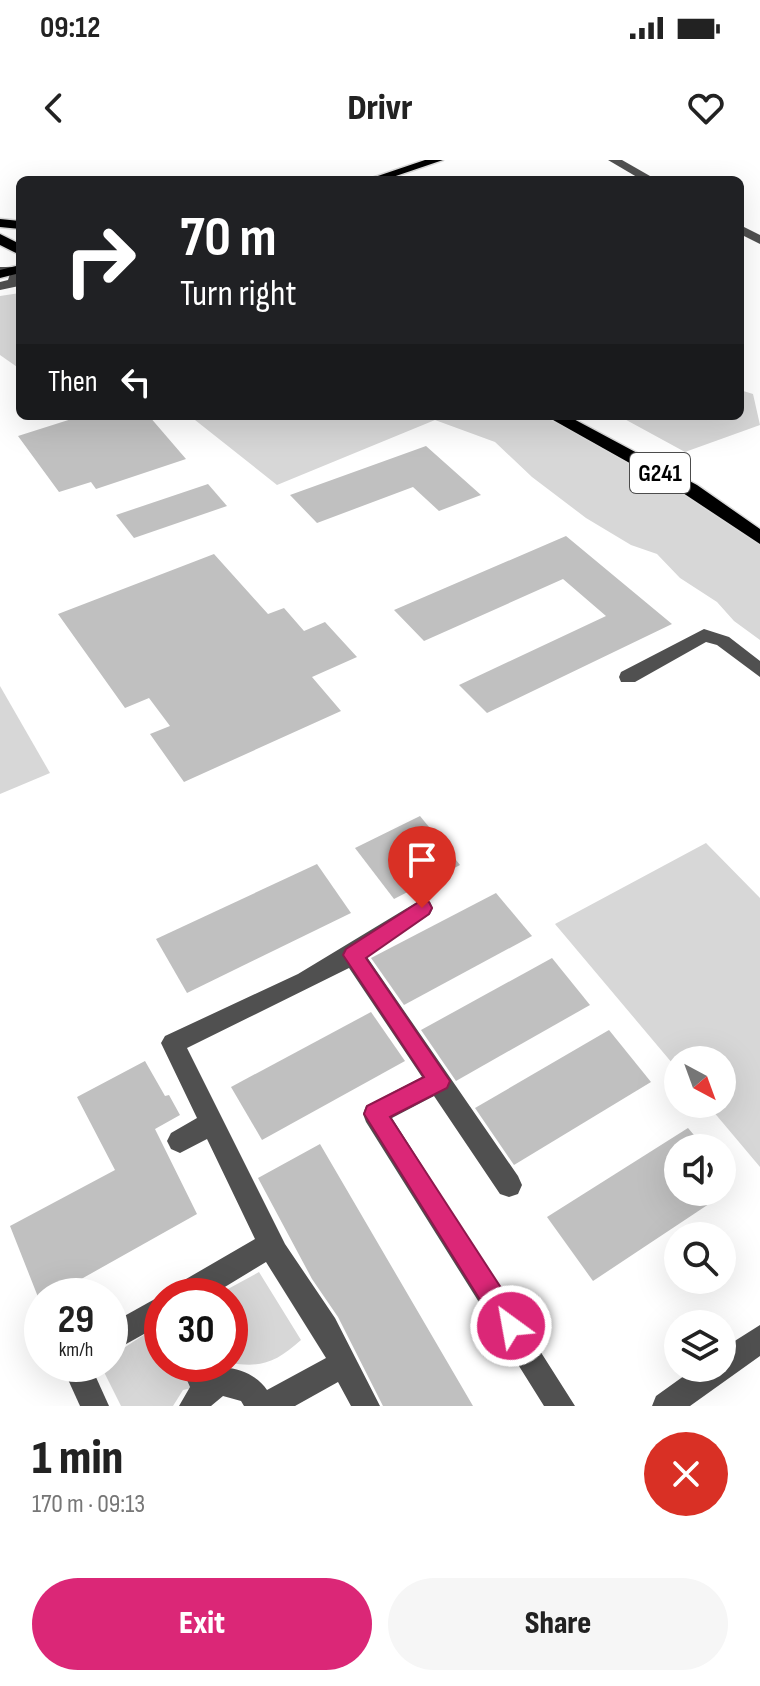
<!DOCTYPE html>
<html lang="en">
<head>
<meta charset="utf-8">
<style>
	body { margin:0; font-family:"Sofia Sans Condensed",sans-serif; background:#f6f6f6; color:#222; height:100vh; display:flex; flex-direction:column; font-size:30px; white-space:nowrap }
	* { box-sizing:border-box; margin:0 }
	p { font-size:26px; color:#767676 }
	.icon { flex:none; width:44px; height:44px; fill:none; stroke:currentColor; stroke-width:2; stroke-linecap:round; stroke-linejoin:round }
	.map { position:relative; height:1246px; overflow:hidden }
	.drawer { display:flex; flex-direction:column; background:#fff; flex:1 }
	.drawer>* { flex:none }
	.top-card { position:absolute; left:16px; top:16px; width:728px; height:244px; border-radius:12px; box-shadow:0 8px 32px #0002; background:#202124; color:#fff; overflow:hidden }
	.needle { width:52px; rotate:139deg }
	.buttons { position:absolute; left:664px; top:886px; display:grid; gap:16px }
	.buttons a { display:grid; place-items:center; width:72px; height:72px; border-radius:50%; background:#fff; box-shadow:0 8px 32px #0002; font-size:40px }
	.speed { position:absolute; left:24px; top:1118px; display:flex; gap:16px; font-size:40px; font-weight:700; text-align:center }
	.speed>* { display:grid; place-content:center; width:104px; height:104px; border-radius:50%; background:#fff; box-shadow:0 8px 32px #0002; line-height:1 }
	.speed small { font-size:20px; font-weight:400 }
	.speed .limit { border:12px solid #d22; background:#fff; color:#111 }
	.pin { position:absolute; display:grid; place-items:center; width:68px; height:68px; color:#fff; margin:-82px -34px; border-radius:50% 50% 50% 0; rotate:-45deg; box-shadow:0 0 8px #0007 }
	.pin .icon { rotate:45deg }
	.me { position:absolute; width:88px; margin:-44px; rotate:328deg; stroke-linejoin:round; filter:drop-shadow(0 0 6px #0008) }
	.turn { display:flex; align-items:center; gap:28px; height:168px; padding:0 32px; font-size:36px }
	.turn .icon { width:104px; height:104px; stroke-width:2.5 }
	.turn b { display:block; font-size:56px; line-height:68px }
	.then { display:flex; align-items:center; height:76px; padding:0 32px; background:#0003; gap:16px; font-size:30px }
	.round { display:grid; place-items:center; flex:none; width:84px; height:84px; border-radius:42px; background:#f6f6f6 }
	.overview { display:flex; align-items:center; justify-content:space-between; height:136px; padding:0 32px }
	h1 { font-size:48px; font-weight:800; line-height:60px }
	.cta { display:flex; gap:16px; margin-top:auto; padding:16px 32px }
	.cta a { flex:1; height:92px; border-radius:48px; background:#db2777; color:#fff; font-size:32px; font-weight:800; line-height:92px; text-align:center }
	.cta a+a { background:#f6f6f6; color:#222 }
	.status { display:flex; justify-content:space-between; align-items:center; height:56px; padding:0 40px; background:#fff; direction:ltr }
	.status svg { height:22px; fill:currentColor }
	header { display:flex; justify-content:space-between; align-items:center; height:104px; padding:0 32px; background:#fff; font-size:36px; font-weight:800 }
	.map>svg:first-child { display:block }
</style>
</head>
<body>
<div class="status"><b>09:12</b><svg viewBox="0 0 49 12"><path d="M0 12V9h3v3zM5 12V6h3v6zM10 12V3h3v9zM15 12V0h3v12zM26 1h20v11H26zM47 4h2v5h-2z"/></svg></div>
<header><svg class="icon" aria-label="back" viewBox="0 0 24 24"><path d="M15 5l-7 7 7 7"/></svg>Drivr<svg class="icon" aria-label="heart" viewBox="0 0 24 24"><path d="M12 20l-8-8c-3-5 5-10 8-4 3-6 11-1 8 4z"/></svg></header>
<div class="map">
<svg width="760" height="1246" viewBox="0 0 760 1246">
	<rect width="100%" height="100%" fill="#fff"/>
	<g fill="#d7d7d7">
		<polygon points="20,133 20,209 0,195 0,136"/>
		<polygon points="740,230 753,234 760,265 685,292 619,256 740,256"/>
		<polygon points="190,256 548,256 688,333 760,384 760,480 734,461 717,442 680,418 657,394 631,385 586,358 532,317 495,282 435,260 277,325"/>
		<polygon points="0,526 50,613 0,634"/>
		<polygon points="706,683 760,738 760,1007 707,944 722,944 722,900 678,900 678,910 555,764"/>
		<path d="M259,1112L301,1180C276,1202 263,1208 230,1203V1136H215Z"/>
		<polygon points="162,1163 162,1204 181,1204 192,1228 183,1230 173,1246 121,1246 100,1204 110,1204 110,1197"/>
	</g>
	<g fill="#c0c0c0">
		<polygon points="81,256 149,256 186,299 96,329 91,322 59,332 18,276"/>
		<polygon points="426,286 481,335 439,351 413,327 317,363 290,335"/>
		<polygon points="208,324 227,346 134,378 116,355"/>
		<polygon points="566,376 672,464 487,553 459,525 606,456 563,419 424,481 394,450"/>
		<polygon points="214,394 268,454 284,448 304,471 325,462 357,497 312,517 341,551 184,622 150,574 170,566 149,538 125,548 58,454"/>
		<polygon points="420,656 460,705 394,739 355,688"/>
		<polygon points="317,704 351,753 187,833 156,779"/>
		<polygon points="496,733 532,776 404,845 371,798"/>
		<polygon points="552,798 590,845 456,921 421,870"/>
		<polygon points="371,852 405,901 262,980 231,927"/>
		<polygon points="609,870 651,922 514,1005 475,948"/>
		<polygon points="145,901 165,936 169,935 180,955 155,969 197,1054 51,1136 42,1136 40,1142 10,1066 115,1010 77,937"/>
		<polygon points="688,968 705,988 678,988 678,1032 727,1032 593,1121 547,1057"/>
		<polygon points="320,984 473,1246 383,1246 338,1157 312,1119 258,1018"/>
	</g>
	<g fill="none" stroke-linecap="round" stroke-linejoin="round">
		<defs>
			<g id="major">
				<polygon points="425,0 443,0 384,20 366,20"/>
				<polygon points="20,105 20,113 0,118 0,110"/>
			</g>
			<g id="highway">
				<polygon points="0,59 20,61 20,69 0,67"/>
				<polygon points="0,74 20,84 20,95 0,85"/>
				<polygon points="546,256 568,256 697,325 760,369 760,384 683,333"/>
			</g>
		</defs>
		<use href="#major" stroke="#dbdbdb" stroke-width="3"/>
		<use href="#highway" stroke="#dbdbdb" stroke-width="3"/>
		<g fill="#505050" fill-rule="evenodd">
			<polygon points="608,0 622,0 657,20 642,20"/>
			<polygon points="740,65 760,75 760,84 740,74"/>
			<polygon points="0,107 20,107 19,126 0,130 0,122 8,120 10,114 0,115"/>
			<polygon points="704,469 729,477 760,501 760,517 717,485 706,482 635,522 621,522 619,517 621,512"/>
			<path d="M422,739L430,742L433,748L430,754L367,797L518,1016L522,1025L518,1034L509,1037L500,1034L434,936L392,958L575,1246H544L366,962L363,954L366,946L422,917L349,808L187,888L285,1084L335,1158L380,1246H351L338,1222L295,1246H244L241,1241L223,1236L211,1246H179L190,1227L180,1204H209L212,1210C230,1203 257,1214 267,1230L326,1198L266,1102L210,1136H170L174,1126L255,1079L207,979L180,993L171,989L167,981L171,973L197,958L161,883L165,876L298,814Z"/>
			<polygon points="162,1135 162,1164 110,1193 110,1164"/>
			<polygon points="760,1165 760,1196 690,1246 652,1246 656,1236 695,1208 722,1208 722,1189"/>
			<polygon points="61,1204 90,1204 109,1246 80,1246"/>
		</g>
		<use href="#major" fill="#000" fill-rule="evenodd"/>
		<use href="#highway" fill="#000" fill-rule="evenodd"/>
	</g>
	<polygon fill="#db2777" stroke="#8e194d" stroke-width="2" points="422,740 429,742 432,748 429,754 366,798 450,921 447,928 390,957 520,1157 523,1166 520,1175 511,1179 502,1175 364,954 367,946 424,917 343,795 346,789"/>
	<g text-anchor="middle" dominant-baseline="central" stroke-width="6" stroke-linejoin="round" paint-order="stroke">
		<rect fill="#fff" stroke="#4c4c4c" stroke-width="2" x="630" y="293" width="60" height="40" rx="6"/>
		<g font-size="24" font-weight="bold" fill="#000">
			<text x="660" y="313">G241</text>
		</g>
	</g>
</svg>
<div class="buttons">
<a><svg class="needle" viewBox="-14 -14 28 28"><path d="M0-13l5 13h-10z" fill="#e53935"/><path d="M0 13l5-13h-10z" fill="#767676"/></svg></a>
<a><svg class="icon" aria-label="sound" viewBox="0 0 24 24"><path d="M4 9h4l5-4v14l-5-4H4zM17 9q2 3 0 6"/></svg></a>
<a><svg class="icon" aria-label="search" viewBox="0 0 24 24"><circle cx="10" cy="10" r="6"/><path d="M15 15l6 6"/></svg></a>
<a><svg class="icon" aria-label="layers" viewBox="0 0 24 24"><path d="M12 4l9 5-9 5-9-5zM3 14l9 5 9-5"/></svg></a>
</div>
<div class="speed"><div>29<small>km/h</small></div><div class="limit">30</div></div>
<div class="pin" style="left:422px;top:748px;background:#d93025"><svg class="icon" aria-label="arrive" viewBox="0 0 24 24"><path d="M6 21V4h12l-3 4 3 4H6"/></svg></div>
<svg class="me" style="left:511px;top:1166px" viewBox="-20 -20 40 40"><circle r="17" fill="#db2777" stroke="#fff" stroke-width="3"/><path d="M0-11L8 9 0 5-8 9z" fill="#fff"/></svg>
<div class="top-card">
<div class="turn"><svg class="icon" aria-label="right" viewBox="0 0 24 24"><path d="M7 20v-9h11M14 6l5 5-5 5"/></svg><div><b>70 m</b>Turn right</div></div>
<div class="then">Then<svg class="icon" aria-label="left" viewBox="0 0 24 24"><path d="M17 20v-9H6M10 6l-5 5 5 5"/></svg></div>
</div>
</div>
<section class="drawer">
<div class="overview"><div><h1>1 min</h1><p>170 m · 09:13</p></div><a class="round" style="background:#d93025;color:#fff"><svg class="icon" aria-label="close" viewBox="0 0 24 24"><path d="M6 6l12 12M18 6L6 18"/></svg></a></div>
<div class="cta"><a>Exit</a><a>Share</a></div>
</section>
</body>
</html>
